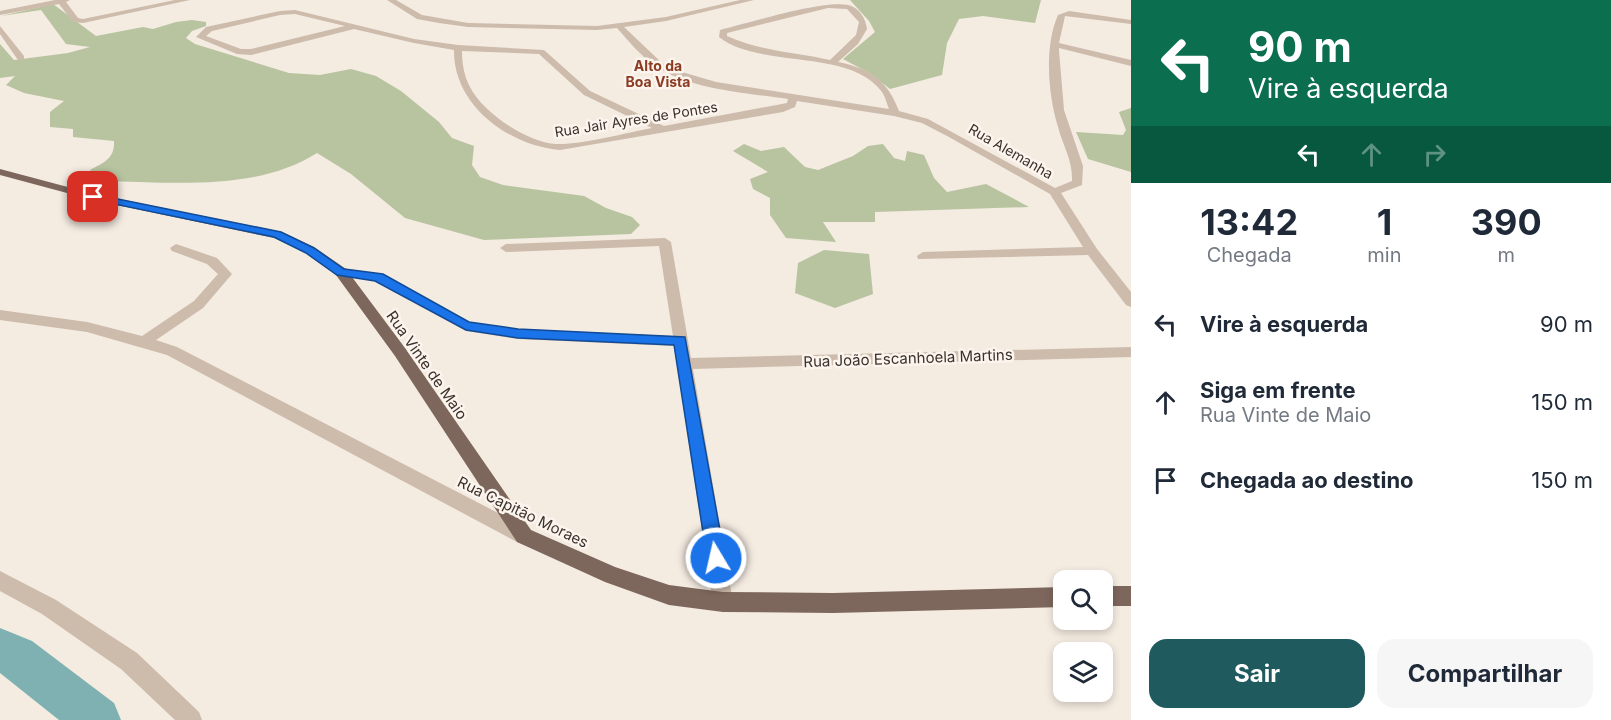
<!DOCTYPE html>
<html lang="pt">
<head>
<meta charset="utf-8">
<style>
	body { margin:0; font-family:Inter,sans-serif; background:#f6f6f7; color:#1f2937; height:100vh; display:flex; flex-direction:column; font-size:22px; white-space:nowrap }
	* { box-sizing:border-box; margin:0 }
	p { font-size:20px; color:#747a83 }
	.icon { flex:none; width:33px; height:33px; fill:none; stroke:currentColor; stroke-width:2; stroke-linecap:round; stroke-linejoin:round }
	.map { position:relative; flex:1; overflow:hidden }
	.side { display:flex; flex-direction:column; background:#fff; width:480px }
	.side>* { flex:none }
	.hud { background:#0b6e4f; color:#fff; overflow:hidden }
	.buttons { position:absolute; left:1053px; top:570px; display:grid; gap:12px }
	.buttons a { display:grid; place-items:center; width:60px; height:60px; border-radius:12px; background:#fff; box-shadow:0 3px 9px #0003; font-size:30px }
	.pin { position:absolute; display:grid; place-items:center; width:51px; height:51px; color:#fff; margin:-26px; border-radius:12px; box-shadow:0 3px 9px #0006 }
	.me { position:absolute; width:66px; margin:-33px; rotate:351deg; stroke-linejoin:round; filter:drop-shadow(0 0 4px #0008) }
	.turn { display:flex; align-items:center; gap:21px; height:126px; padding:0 18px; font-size:27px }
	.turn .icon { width:78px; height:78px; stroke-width:2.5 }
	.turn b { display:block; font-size:42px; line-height:51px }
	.lanes { display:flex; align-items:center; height:57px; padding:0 18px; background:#0003; justify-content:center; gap:30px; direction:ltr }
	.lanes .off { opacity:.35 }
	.eta { display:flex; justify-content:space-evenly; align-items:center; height:102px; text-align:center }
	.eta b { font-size:36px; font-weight:700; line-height:42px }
	.primary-button { display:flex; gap:12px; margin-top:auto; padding:12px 18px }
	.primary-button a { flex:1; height:69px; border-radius:18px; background:#1f5a5e; color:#fff; font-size:24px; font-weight:700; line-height:69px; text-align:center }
	.primary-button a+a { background:#f6f6f7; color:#1f2937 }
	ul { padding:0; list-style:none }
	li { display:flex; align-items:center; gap:18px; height:78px; padding:0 18px }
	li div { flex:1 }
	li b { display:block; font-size:22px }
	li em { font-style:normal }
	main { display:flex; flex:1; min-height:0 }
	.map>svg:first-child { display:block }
</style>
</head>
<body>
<main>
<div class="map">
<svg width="1131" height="720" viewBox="0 0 1131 720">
	<rect width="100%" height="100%" fill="#f4ebe1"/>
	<g fill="#b8c4a0">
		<polygon points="850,0 1041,0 1035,23 983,16 959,19 947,43 942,75 890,89 871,74 843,59 875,32 869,21"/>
		<path d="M53,4L96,36L143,27L153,29L176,22L192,20L206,22V26L192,31L186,38L195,44L289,73L320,75L351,69L376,76L401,91L439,122L452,138L474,146L472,165L480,177L503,185L584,196L606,208L632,217L640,225L631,234L484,240L405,218L351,174L317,153C256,192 170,182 101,181L90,170C103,163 115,159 114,141L73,137V129L50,127V112L64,101L24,93L6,85L15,76L0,78V44L14,60L68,53L90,47L66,44L41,10L1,16Z"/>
		<polygon points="1131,108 1131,172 1088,159 1076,132 1123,135 1126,130 1119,112"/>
		<polygon points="744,144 761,151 784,147 805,167 818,170 853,156 868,146 883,144 894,158 905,161 907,151 924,155 934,178 947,192 986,184 1029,207 875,212 875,222 823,222 836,242 786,238 770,215 770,198 753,189 750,179 768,172 733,151"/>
		<polygon points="824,250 869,254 873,294 835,308 795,293 798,263"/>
	</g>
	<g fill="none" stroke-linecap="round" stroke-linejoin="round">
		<polygon fill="#7fb0b2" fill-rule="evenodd" points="0,628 32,641 114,703 121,720 59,720 0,673"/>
		<g fill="#cdbbac" fill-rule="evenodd">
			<polygon points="55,0 70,0 66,2 78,18 83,19 175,0 190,0 83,23 73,22 59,4 0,15 0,11"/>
			<path d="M387,0H396L422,15L468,23L597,26L666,17L740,0H754L666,21L624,27L662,63L682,72L716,82L889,109C887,104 885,96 882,92C851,48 759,69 719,37L720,30C750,23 821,0 848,5C859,7 866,19 867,29L858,44L838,62C871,69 887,80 899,111L928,119L1055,188L1072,181C1073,161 1063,146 1058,127C1048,94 1044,47 1058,15L1069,11L1131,20V24L1065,16L1059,43L1131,60V66L1059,48V51L1064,110L1083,166L1082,185L1061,193L1097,249L1131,292V307L1126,305L1088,255L918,259L917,256L923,252L1083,247L1050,194L949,137L922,123L894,116L797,101L795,107L783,112L560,150C509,146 453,105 454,50L414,43L354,29L251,55L237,54L196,37L206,27L280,11L295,10L414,39L458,45L544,50L590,91L664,126L787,103L788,99C748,93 692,90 657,67C642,58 628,40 617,28L597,30L468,27L439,23L417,19ZM828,8L847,9L859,22L856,35L830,60C795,52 760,51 727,36V33ZM295,14L345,26L251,49H241L206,36L212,31L280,15ZM462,51L539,54L584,95L652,128C626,133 581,145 556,144C527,142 483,113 470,87C464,76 462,63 462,51Z"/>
			<polygon points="0,26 24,56 24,60 18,60 0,34"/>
			<polygon points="665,238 671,242 691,358 1131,347 1131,357 693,369 733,602 730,609 723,612 716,609 713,602 674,346 518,339 466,331 375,281 341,276 334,272 341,268 383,274 469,322 518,329 673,336 659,246 506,252 500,248 506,244"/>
			<polygon points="176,244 217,258 232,274 203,308 156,340 177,347 531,530 533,536 531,542 524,545 517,542 167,355 87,332 0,320 0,310 87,322 142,336 194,301 218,274 207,264 172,251 170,248"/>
			<polygon points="0,571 56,600 137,653 199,712 202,720 175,720 121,669 42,614 0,591"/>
		</g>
		<g fill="#7d675c" fill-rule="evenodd">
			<polygon points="0,169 94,194 282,232 314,247 346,269 405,348 531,530 615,567 669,585 723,592 833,593 1064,587 1064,607 833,613 723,612 669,605 605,582 517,542 395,356 336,275 306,253 274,238 93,200 0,175"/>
			<rect x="1102" y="586" width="29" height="20"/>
		</g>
	</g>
	<polygon fill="#1a73e8" stroke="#114b97" stroke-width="1.5" points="93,194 281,232 314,248 344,269 383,274 469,322 518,329 685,337 725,558 722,564 716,567 710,564 707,558 674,345 518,338 466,330 375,281 337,275 306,253 274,237 90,199 90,195"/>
	<g text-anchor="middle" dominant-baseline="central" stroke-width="5" stroke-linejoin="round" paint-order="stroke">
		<g font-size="14" font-weight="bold" fill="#8c3b22" stroke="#fbf5ee">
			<text x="658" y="65">Alto da<tspan x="658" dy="16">Boa Vista</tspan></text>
		</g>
		<g font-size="14" fill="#3b302b" stroke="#fbf5ee">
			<text transform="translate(636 119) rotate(-9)">Rua Jair Ayres de Pontes</text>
			<text transform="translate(1011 151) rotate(30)">Rua Alemanha</text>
		</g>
		<g font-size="15" fill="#3b302b" stroke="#fbf5ee">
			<text transform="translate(908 358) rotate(-2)">Rua João Escanhoela Martins</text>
			<text transform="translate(427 365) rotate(55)">Rua Vinte de Maio</text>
			<text transform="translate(523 512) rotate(26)">Rua Capitão Moraes</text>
		</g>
	</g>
</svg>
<div class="buttons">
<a><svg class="icon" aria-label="search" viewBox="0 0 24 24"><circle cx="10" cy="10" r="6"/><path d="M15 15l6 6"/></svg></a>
<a><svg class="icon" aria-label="layers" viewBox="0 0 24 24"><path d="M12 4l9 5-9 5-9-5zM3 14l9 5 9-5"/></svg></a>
</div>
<div class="pin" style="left:93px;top:197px;background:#d93025"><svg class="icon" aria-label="arrive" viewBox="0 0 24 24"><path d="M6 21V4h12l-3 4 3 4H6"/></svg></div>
<svg class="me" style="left:716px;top:558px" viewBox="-20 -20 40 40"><circle r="17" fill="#1a73e8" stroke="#fff" stroke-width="3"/><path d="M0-11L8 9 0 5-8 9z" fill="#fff"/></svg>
</div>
<section class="side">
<div class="hud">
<div class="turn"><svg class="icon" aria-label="left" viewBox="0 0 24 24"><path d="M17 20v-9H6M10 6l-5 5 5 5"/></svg><div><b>90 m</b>Vire à esquerda</div></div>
<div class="lanes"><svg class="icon" aria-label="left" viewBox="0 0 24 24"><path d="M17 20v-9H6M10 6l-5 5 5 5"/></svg><svg class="icon off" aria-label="ahead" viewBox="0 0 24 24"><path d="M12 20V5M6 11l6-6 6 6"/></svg><svg class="icon off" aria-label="right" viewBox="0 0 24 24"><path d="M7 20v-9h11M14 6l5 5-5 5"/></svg></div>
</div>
<div class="eta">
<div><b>13:42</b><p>Chegada</p></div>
<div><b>1</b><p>min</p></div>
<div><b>390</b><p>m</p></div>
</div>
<ul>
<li><svg class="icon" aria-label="left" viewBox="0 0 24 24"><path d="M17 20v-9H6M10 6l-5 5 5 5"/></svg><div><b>Vire à esquerda</b></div><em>90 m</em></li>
<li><svg class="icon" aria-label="ahead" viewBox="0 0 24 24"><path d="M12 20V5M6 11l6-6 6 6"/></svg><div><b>Siga em frente</b><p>Rua Vinte de Maio</p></div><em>150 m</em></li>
<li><svg class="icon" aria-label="arrive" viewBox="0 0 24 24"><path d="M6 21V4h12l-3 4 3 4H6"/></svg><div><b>Chegada ao destino</b></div><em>150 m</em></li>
</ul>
<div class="primary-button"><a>Sair</a><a>Compartilhar</a></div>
</section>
</main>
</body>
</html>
